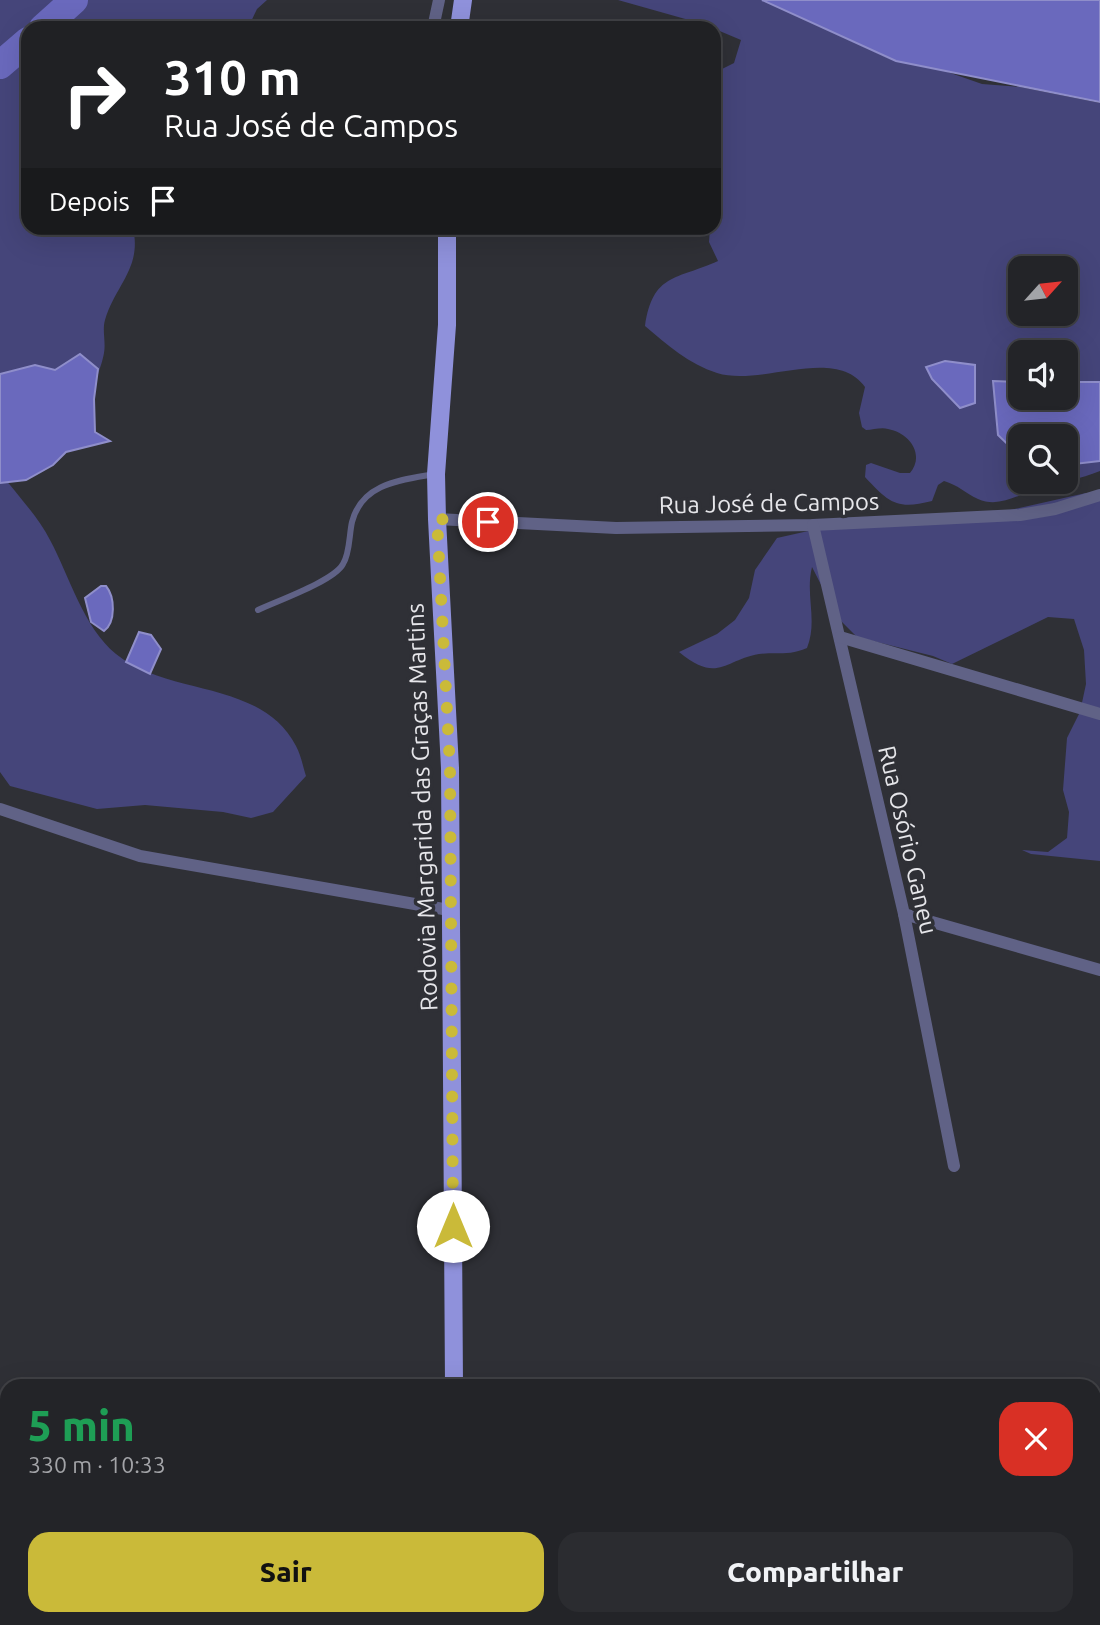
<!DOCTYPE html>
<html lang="pt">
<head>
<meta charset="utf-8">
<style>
	body { margin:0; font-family:Ubuntu,sans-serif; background:#2b2c30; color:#f1f3f6; height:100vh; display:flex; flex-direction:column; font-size:26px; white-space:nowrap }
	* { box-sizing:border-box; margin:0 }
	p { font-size:23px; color:#a3a4a8 }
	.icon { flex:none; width:38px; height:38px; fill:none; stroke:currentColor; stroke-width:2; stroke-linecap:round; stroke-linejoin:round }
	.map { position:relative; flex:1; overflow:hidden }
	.sheet { position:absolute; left:0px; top:1379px; width:1101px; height:247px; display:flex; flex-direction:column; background:#232428; border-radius:21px 21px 0 0; box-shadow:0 7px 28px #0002,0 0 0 2px #404145 }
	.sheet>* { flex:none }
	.banner { position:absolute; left:21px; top:21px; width:700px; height:214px; border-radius:21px; box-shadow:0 7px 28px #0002,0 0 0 2px #404145; background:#202124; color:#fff; overflow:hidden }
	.needle { width:46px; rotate:63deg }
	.tools { position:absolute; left:1008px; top:256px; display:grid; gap:14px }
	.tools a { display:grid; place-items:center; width:70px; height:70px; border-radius:14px; background:#232428; box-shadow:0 7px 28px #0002,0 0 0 2px #404145; font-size:35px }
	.pin { position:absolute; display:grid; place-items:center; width:60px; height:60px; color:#fff; margin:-30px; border:4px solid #fff; border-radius:50%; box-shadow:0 2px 7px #0007 }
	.me { position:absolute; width:77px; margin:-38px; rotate:0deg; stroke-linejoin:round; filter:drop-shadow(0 0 5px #0008) }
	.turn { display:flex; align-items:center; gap:24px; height:147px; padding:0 28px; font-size:32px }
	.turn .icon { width:91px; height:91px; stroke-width:2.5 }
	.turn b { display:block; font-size:49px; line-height:60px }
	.then { display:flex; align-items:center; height:66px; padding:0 28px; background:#0003; gap:14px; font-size:26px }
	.round { display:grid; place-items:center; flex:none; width:74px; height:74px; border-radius:21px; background:#2b2c30 }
	.headline { display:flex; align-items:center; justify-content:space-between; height:119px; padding:0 28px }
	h1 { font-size:42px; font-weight:800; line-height:52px; color:#1e9e55 }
	.action { display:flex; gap:14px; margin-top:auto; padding:14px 28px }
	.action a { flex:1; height:80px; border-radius:21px; background:#caba39; color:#111; font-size:28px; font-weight:800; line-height:80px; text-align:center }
	.action a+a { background:#2b2c30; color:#f1f3f6 }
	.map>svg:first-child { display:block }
</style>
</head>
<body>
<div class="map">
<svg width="1100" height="1625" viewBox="0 0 1100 1625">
	<rect width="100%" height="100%" fill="#2f3036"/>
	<g fill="#45457a" fill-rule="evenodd">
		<path d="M0,0H267L257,9L248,28H28V228H133C142,268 116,284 105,320C102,330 106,342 104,353C101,370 95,375 95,396L87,401L0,396Z"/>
		<path d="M618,0H762L888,58L942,70L982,84L1020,87L1100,103V471C1080,479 1062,482 1041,487C1021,493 1000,509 978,499C965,493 958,485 944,481L938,485L932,501C897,510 889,503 865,477L866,465L871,463L900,473H910C925,455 910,433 888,429C881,427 873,430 866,430L862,427L859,413L865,387C835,345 762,387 717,373C689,364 667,345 645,326C653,273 676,280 718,261L709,242L710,228H714V73L734,63L741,40L703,24ZM1020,268H1066V313H1020ZM1020,352H1066V397H1020ZM1020,436H1066V481H1020Z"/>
		<path d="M0,472C16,494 38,516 50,540C70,577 83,627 116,654C169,697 261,679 296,746C301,755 303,767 306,776L273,812L251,818L223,812L145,805L97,809L10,786L0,772Z"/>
		<path d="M1086,493H1100V861L1031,854L1022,850L1048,852L1067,838L1069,812L1063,790L1067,738L1080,712L1086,684L1084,650L1074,619L1048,617L952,664L933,656L857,637L838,618L812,567C805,596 818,620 807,648C789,656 777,652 759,654C724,660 718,684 679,652L717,634L735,620L749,598L755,570L777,538L835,525L983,516Z"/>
		<polygon points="1100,1476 1100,1625 972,1625 973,1619 995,1622 1094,1619 1094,1488"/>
		<polygon points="152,1619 334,1619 340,1625 155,1625"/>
	</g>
	<g fill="#6a69bd" stroke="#8f8eca" stroke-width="2">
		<polygon points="762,0 1100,0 1100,102 896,61"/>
		<polygon points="80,354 98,369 94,399 95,432 110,441 66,452 53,465 26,480 0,483 0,374 35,365 55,370"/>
		<polygon points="945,361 975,365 975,403 960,408 932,379 926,367"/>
		<polygon points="993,381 1020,382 1020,397 1066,397 1066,382 1100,382 1100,461 1066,465 1066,436 1020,436 1020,456 998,435"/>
		<path d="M101,586H106C115,597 116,622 104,631L91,622L85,598Z"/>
		<polygon points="139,632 151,635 161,649 150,674 126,662"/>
	</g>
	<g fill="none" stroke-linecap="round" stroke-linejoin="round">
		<g stroke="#6a69bd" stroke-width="28">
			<polyline points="43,28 74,0"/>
			<polyline points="0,65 28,41"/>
		</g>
		<path stroke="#606286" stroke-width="6" d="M258,610C277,601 334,581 343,564C350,553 349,535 352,522C362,483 401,480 435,474"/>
		<g stroke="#606286" stroke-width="12">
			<polyline points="433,28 439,0"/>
			<polyline points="437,519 616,528 813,525 1020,515 1055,509 1100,495"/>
			<polyline points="813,525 904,914 954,1166"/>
			<polyline points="840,637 1100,714"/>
			<polyline points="0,809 140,856 449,910"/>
			<polyline points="904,914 1100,970"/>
			<polyline points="0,1581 7,1571"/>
		</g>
		<g stroke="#8f91db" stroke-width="18">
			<polyline points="459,28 463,0"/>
			<polyline points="447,228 447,325 436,474 437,519 450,768 454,1386"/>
			<polyline points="456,1619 456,1625"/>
		</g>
	</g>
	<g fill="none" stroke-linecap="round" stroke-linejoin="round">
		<polyline stroke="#caba39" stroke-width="12" stroke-dasharray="0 21.6" points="453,1226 450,768 437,519 488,522"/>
	</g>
	<g text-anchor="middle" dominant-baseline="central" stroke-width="7" stroke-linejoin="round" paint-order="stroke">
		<g font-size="24" fill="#e6e6ea" stroke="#2f3036">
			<text transform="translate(769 503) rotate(-1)">Rua José de Campos</text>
			<text transform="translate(422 807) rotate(-92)">Rodovia Margarida das Graças Martins</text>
			<text transform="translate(908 840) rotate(77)">Rua Osório Ganeu</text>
		</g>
	</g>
</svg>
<div class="tools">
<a><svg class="needle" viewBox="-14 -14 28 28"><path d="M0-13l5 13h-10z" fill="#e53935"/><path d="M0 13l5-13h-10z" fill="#a3a4a8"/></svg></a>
<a><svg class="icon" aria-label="sound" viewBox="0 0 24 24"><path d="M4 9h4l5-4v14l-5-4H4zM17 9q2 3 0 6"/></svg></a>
<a><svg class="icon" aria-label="search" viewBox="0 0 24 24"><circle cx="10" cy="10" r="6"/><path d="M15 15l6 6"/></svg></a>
</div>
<div class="pin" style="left:488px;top:522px;background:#d93025"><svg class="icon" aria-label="arrive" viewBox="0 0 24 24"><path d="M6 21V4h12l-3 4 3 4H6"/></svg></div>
<svg class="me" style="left:453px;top:1226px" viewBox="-20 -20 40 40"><circle r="19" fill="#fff"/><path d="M0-13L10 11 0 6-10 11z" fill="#caba39"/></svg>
<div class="banner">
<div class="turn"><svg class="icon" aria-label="right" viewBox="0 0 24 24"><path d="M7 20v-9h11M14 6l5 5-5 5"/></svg><div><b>310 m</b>Rua José de Campos</div></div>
<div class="then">Depois<svg class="icon" aria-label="arrive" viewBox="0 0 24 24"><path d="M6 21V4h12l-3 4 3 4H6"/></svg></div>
</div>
<section class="sheet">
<div class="headline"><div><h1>5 min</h1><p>330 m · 10:33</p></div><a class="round" style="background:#d93025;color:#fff"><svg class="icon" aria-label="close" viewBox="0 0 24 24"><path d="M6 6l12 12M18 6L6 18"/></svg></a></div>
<div class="action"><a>Sair</a><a>Compartilhar</a></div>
</section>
</div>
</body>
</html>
